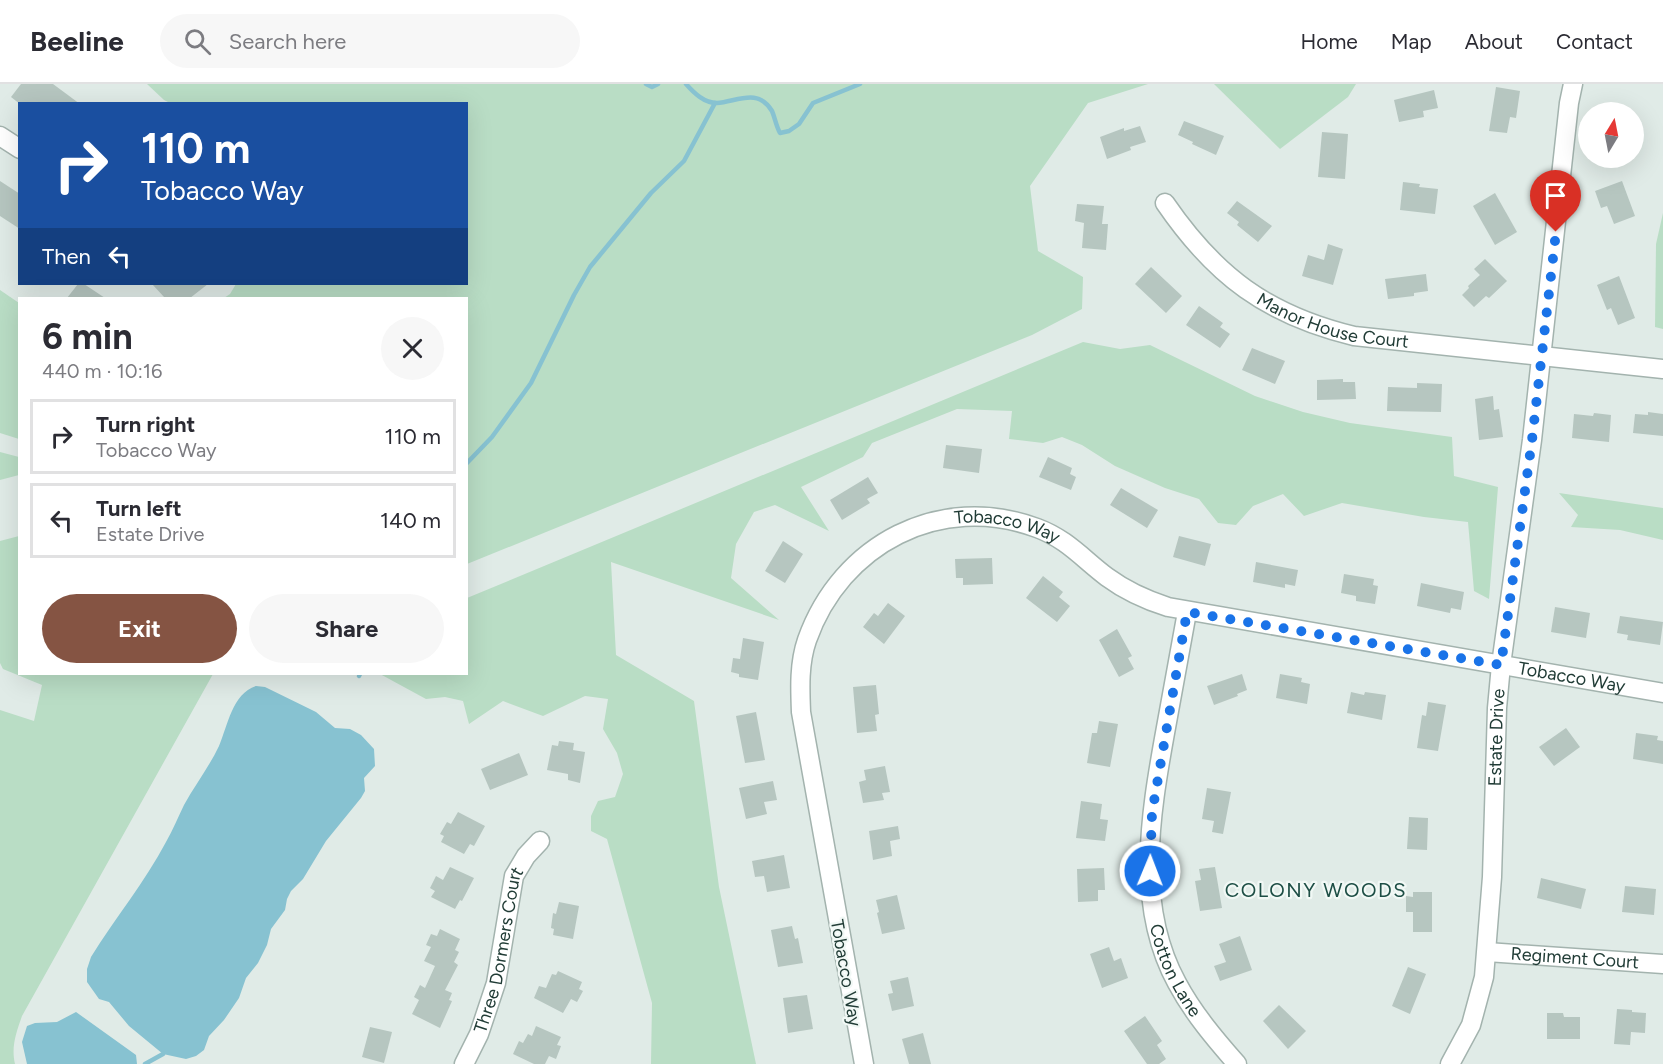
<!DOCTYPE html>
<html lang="en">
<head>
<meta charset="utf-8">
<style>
	body { margin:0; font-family:Figtree,sans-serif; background:#f7f7f7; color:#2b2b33; height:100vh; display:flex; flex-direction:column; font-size:22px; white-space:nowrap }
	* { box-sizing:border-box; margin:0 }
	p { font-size:20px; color:#7c7c81 }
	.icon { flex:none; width:33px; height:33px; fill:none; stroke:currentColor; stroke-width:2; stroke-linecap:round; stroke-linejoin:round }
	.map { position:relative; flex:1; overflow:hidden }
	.sheet { position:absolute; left:18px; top:213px; width:450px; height:378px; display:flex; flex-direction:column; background:#fff; border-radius:0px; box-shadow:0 6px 24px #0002 }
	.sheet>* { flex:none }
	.hud { position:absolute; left:18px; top:18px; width:450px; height:183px; border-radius:0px; box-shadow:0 6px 24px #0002; background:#1a4fa0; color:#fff; overflow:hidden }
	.needle { width:39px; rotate:10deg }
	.buttons { position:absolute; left:1578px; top:18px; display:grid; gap:12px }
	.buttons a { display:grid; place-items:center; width:66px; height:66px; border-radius:50%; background:#fff; box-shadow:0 6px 24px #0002; font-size:30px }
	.pin { position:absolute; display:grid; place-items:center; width:51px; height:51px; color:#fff; margin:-62px -26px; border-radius:50% 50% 50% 0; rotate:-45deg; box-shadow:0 0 6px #0007 }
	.pin .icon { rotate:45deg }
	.me { position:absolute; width:66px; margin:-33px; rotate:1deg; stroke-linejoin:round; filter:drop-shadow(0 0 4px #0008) }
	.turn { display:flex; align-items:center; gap:21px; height:126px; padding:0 24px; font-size:27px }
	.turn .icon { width:78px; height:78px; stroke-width:2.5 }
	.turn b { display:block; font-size:42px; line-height:51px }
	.then { display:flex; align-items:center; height:57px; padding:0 24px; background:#0003; gap:12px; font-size:22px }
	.round { display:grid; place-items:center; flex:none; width:63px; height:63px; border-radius:32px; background:#f7f7f7 }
	.headline { display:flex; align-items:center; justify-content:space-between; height:102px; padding:0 24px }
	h1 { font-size:36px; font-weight:700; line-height:45px }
	.primary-button { display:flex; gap:12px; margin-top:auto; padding:12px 24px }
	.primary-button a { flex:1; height:69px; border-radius:36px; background:#855443; color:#fff; font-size:24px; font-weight:700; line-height:69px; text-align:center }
	.primary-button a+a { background:#f7f7f7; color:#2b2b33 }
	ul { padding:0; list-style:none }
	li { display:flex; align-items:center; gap:18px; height:75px; margin:0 12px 9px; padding:0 12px; border:3px solid #e1e1e2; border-radius:0px }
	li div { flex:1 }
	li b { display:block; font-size:22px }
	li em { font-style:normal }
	header { display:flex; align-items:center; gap:36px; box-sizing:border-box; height:84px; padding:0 30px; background:#fff; border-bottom:2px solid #e1e1e2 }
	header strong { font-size:28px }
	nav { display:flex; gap:33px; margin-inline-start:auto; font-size:21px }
	.search { width:420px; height:54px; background:#f7f7f7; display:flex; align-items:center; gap:15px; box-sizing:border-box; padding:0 21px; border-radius:33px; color:#7c7c81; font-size:22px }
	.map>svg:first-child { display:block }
</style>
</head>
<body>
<header>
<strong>Beeline</strong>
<div class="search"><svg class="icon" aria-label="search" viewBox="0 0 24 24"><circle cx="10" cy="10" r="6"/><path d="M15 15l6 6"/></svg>Search here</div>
<nav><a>Home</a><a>Map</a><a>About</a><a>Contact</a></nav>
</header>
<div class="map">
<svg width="1663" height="980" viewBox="0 0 1663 980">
	<rect width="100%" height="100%" fill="#e0ebe7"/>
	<g fill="#b9ddc5">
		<polygon points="147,0 1148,0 1088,19 1030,102 1038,167 1083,193 1082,225 1032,251 467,480 466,214 224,214 230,210 236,200 466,200 466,20 170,19 164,16"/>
		<polygon points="1214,0 1356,0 1348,13 1280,65"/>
		<polygon points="1663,129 1663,245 1655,243 1656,160"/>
		<polygon points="0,206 19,219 19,355 0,349"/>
		<polygon points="1083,258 1120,265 1150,261 1255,312 1303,328 1350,339 1452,353 1454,392 1498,403 1489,515 1474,507 1468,438 1424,433 1342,419 1304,432 1283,410 1253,422 1236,441 1218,439 1199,415 1165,404 1115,382 1082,361 1062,353 1043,359 1009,355 1012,327 957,325 872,359 863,373 801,403 829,447 775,421 754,428 736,460 731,494 779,536 611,478 616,571 694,617 719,803 756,980 651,980 652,919 607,755 591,747 591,732 598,717 615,713 623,690 617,669 603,645 608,615 585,612 543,632 503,617 469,640 463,617 445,613 426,615 380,590 466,590 467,514"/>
		<polygon points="0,368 19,373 19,391 0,396"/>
		<polygon points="1559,409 1663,424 1663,456 1620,446 1571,443 1578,431"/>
		<path d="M19,452L20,590H213L22,932C16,949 11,963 15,980H0V626L34,637L42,601L3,585L0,579V457Z"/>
	</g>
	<g fill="#87c2d1">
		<path d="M256,602L265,603L316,628L335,644L350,645L361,651L374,665L375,682L364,694L365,707L361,714L326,757L303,795L291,807L287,815L285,826L271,845L267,861L258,879L246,894L239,914L224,936L209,952L204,966L196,972L186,975L163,970L129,942L109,918L99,915L87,898V885L91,873C115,834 145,798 166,758C173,746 178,733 184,721C195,701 209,683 219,662C228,641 232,610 256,602Z"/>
		<polygon points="76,928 136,971 137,980 27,980 22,958 27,942 35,939 57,938"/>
	</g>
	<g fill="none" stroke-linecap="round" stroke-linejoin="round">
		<g stroke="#87c2d1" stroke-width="4.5">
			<polyline points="646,0 652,3 658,0"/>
			<path d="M686,0C694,9 704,19 717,19C736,18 758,3 772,27C775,34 776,42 780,49L789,47L799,40L813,19L860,0"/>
			<polyline points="466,380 492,353 531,299 574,211 590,183 651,109 684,77 715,19"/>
			<polyline points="359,592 360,590"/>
			<polyline points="145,980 163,970"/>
		</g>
	</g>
	<g fill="#b6c6c0">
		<polygon points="21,0 53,0 80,20 20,20 11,13"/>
		<polygon points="1496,3 1520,7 1516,34 1510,33 1507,49 1489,47"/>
		<polygon points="1434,6 1438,24 1423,27 1424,33 1399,38 1394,16"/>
		<polygon points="1184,37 1224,52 1216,71 1192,60 1193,58 1178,51"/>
		<polygon points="1140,42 1146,58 1130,63 1131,66 1107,75 1100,53 1124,44 1124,47"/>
		<polygon points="1322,48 1348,50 1345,95 1318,93"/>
		<polygon points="0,97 20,110 20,145 0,132"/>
		<polygon points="1622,97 1635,132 1614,140 1607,122 1601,124 1595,107"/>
		<polygon points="1403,98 1420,100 1419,103 1438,105 1435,130 1400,126"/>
		<polygon points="1495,109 1517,148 1495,161 1473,122"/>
		<polygon points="1237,117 1272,142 1258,158 1237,141 1239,138 1227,129"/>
		<polygon points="1077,120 1104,122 1102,140 1108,140 1106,166 1082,164 1084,139 1075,137"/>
		<polygon points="1328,160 1343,165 1333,201 1302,192 1308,171 1324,176"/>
		<polygon points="1485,175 1507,197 1489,214 1486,212 1474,223 1462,211 1469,204 1468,202 1480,191 1474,185"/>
		<polygon points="1151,183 1182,212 1166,229 1135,200"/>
		<polygon points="1426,190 1428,207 1414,209 1414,212 1388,215 1385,195"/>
		<polygon points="1619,192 1635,234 1618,241 1611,224 1607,226 1597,201"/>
		<polygon points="78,200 84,200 105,214 67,214"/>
		<polygon points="152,200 208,200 190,214 165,214"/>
		<polygon points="1199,222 1223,239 1220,243 1230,250 1220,264 1186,241"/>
		<polygon points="1252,264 1285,277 1275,300 1242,286"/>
		<polygon points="1343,295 1343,298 1355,298 1356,315 1317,316 1317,296"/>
		<polygon points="1417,299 1442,300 1441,328 1387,327 1388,303 1417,304"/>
		<polygon points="1493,312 1494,326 1499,325 1503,353 1479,356 1475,315"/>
		<polygon points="1648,328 1663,330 1663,352 1633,349 1635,330 1648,331"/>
		<polygon points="1594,329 1611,331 1609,358 1572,354 1574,330 1593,332"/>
		<polygon points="946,361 982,365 979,389 943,384"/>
		<polygon points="1048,373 1072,384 1070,390 1076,393 1071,406 1039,393"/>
		<polygon points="868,393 878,409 867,415 870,419 842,436 830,416"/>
		<polygon points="1121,404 1158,426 1147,444 1110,421"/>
		<polygon points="1179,452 1211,460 1205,482 1173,473"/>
		<polygon points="783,457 803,470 785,499 765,487"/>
		<polygon points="992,474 993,500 963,501 963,494 956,494 955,475"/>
		<polygon points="1256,478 1298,486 1295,502 1285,500 1285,504 1253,498"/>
		<polygon points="1344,490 1374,495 1373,501 1378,502 1375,520 1356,517 1356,512 1341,509"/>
		<polygon points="1043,492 1063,508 1059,513 1070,522 1057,538 1026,514"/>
		<polygon points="1421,499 1464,508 1461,526 1451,524 1450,529 1417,522"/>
		<polygon points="888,519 905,532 884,560 863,543 874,529 878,532"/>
		<polygon points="1555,523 1590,529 1586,554 1551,548"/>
		<polygon points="1620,532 1663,538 1660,561 1627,556 1628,551 1617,549"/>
		<polygon points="1117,545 1132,572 1128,574 1134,585 1119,593 1099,556"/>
		<polygon points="743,554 764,558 758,596 739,593 739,590 731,588 733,574 740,575"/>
		<polygon points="1242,590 1247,606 1237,610 1238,612 1214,621 1207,602"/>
		<polygon points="1280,590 1302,594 1301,598 1310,600 1307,620 1276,614"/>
		<polygon points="876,601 879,630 875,631 877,647 857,649 853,603"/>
		<polygon points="1351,608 1364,611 1365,608 1386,611 1382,636 1347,629"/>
		<polygon points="1428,618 1446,621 1438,667 1417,664 1422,631 1426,632"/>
		<polygon points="756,628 765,676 745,679 736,632"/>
		<polygon points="1099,637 1118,640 1110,683 1087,679 1092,649 1097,649"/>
		<polygon points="1566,644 1580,663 1554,682 1539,663"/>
		<polygon points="1636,649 1658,652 1657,656 1663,657 1663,680 1633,675"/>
		<polygon points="559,657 574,659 573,666 585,668 580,699 568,696 568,690 547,686 552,661 558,662"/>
		<polygon points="519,669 528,691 490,706 481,685"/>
		<polygon points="885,682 890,708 882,709 884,716 863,719 859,698 866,696 864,686"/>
		<polygon points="773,697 777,716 764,718 767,730 746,735 739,704"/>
		<polygon points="1207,704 1231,708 1223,750 1212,748 1214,737 1202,735"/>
		<polygon points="1081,717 1102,720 1100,735 1108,736 1105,757 1076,754"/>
		<polygon points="458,728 485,742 474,762 470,760 464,770 441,758 444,752 440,750 447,738 451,740"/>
		<polygon points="1409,733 1428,734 1427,766 1407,765"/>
		<polygon points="898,742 900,755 890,757 892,772 873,776 869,747"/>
		<polygon points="784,771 790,804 767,808 764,792 755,793 752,777"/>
		<polygon points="450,783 474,794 462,817 460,816 455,825 431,813 435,807 430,804 436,792 443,796"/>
		<polygon points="1215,783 1222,824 1200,827 1195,797 1201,796 1199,785"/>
		<polygon points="1104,784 1105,806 1098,806 1098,817 1078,818 1077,785"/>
		<polygon points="1541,794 1586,805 1581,825 1537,814"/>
		<polygon points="1625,802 1656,805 1654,831 1622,828"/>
		<polygon points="1413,808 1432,808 1432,848 1413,848 1413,828 1406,828 1406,812 1413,813"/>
		<polygon points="897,811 905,845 882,850 877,829 879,828 876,816"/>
		<polygon points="559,818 579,822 573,855 553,851 554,845 551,844 553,829 556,830"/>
		<polygon points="792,842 795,855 798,854 803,879 778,883 771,846"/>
		<polygon points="440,845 460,855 455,866 459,868 454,878 458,881 445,906 452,909 449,916 452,917 440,944 412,930 419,916 414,913 420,901 425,904 435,882 424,877 431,863 426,861 431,850 437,852"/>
		<polygon points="1240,852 1252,886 1220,897 1214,882 1226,878 1219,860"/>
		<polygon points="1109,863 1114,877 1121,874 1128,894 1102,904 1090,870"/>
		<polygon points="1408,883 1426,890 1410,930 1392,922"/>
		<polygon points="558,887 582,898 579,905 583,907 577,918 571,915 563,929 534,914 539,902 546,904 552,890 556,891"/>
		<polygon points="908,893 914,922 892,927 888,910 893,909 890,897"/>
		<polygon points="807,911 813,945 788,949 783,914"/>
		<polygon points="1279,921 1306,947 1288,965 1263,937"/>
		<polygon points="1617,925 1632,926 1632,928 1646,929 1645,949 1631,948 1630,961 1614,960"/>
		<polygon points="1547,929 1563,929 1564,933 1580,933 1580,955 1547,955"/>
		<polygon points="1145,932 1162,957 1157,961 1166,975 1159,980 1147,980 1124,947"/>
		<polygon points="536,942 561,953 557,961 561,962 556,975 549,972 545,980 534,980 513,970 519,957 523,959 528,950 532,952"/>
		<polygon points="370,943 392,948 384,979 362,973"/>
		<polygon points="923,949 931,980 909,980 902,955"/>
	</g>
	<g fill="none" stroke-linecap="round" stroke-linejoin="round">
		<defs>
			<g id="minor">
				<polyline points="0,52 20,65"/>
				<path id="s1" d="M1165,119C1215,192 1267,231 1354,252L1663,285"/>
				<path id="s2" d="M1187,528C1180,568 1172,609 1165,649C1150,732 1135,822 1177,899C1193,929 1215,955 1237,980"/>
				<path id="s3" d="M1487,868L1663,880"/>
				<path id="s4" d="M464,980L479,950L496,899L514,792L526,772L540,757"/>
				<path id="s5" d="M864,980L801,628C800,604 799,579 807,556C841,460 940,408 1037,444C1067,455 1083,475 1107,493C1126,507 1146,516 1168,523L1663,609"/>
				<path id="s6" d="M1450,980L1471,941L1484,893L1492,793L1497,624L1501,581L1532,356L1569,19L1573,0"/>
			</g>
		</defs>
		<use href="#minor" stroke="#a3b3ae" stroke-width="21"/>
		<use href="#minor" stroke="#fff" stroke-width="18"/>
	</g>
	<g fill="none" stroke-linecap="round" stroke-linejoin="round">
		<polyline stroke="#1a73e8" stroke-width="10" stroke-dasharray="0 18" points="1150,787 1152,729 1187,528 1501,581 1532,356 1556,148"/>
	</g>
	<g text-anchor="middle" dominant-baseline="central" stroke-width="4.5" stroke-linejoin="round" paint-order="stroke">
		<g font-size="18" fill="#213c36" stroke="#f1f8f5">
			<text stroke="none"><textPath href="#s1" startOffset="213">Manor House Court</textPath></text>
			<text stroke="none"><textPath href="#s5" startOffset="686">Tobacco Way</textPath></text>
			<text stroke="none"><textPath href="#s5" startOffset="1280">Tobacco Way</textPath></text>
			<text stroke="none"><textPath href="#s6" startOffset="334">Estate Drive</textPath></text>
			<text stroke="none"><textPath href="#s4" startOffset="120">Three Dormers Court</textPath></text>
			<text stroke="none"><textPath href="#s3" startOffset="88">Regiment Court</textPath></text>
			<text stroke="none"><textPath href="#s2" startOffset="366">Cotton Lane</textPath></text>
			<text transform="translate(846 889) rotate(80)">Tobacco Way</text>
		</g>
		<g font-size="20" letter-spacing="1.5" fill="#1d4e45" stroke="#f1f8f5">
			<text x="1316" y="806">COLONY WOODS</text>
		</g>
	</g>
</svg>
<div class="buttons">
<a><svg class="needle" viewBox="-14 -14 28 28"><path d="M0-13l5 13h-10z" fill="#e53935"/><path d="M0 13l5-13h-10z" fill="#7c7c81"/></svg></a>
</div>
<div class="pin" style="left:1556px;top:148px;background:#d93025"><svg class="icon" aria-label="arrive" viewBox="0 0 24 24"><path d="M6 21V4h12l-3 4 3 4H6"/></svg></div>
<svg class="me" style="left:1150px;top:787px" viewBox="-20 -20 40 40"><circle r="17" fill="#1a73e8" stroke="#fff" stroke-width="3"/><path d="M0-11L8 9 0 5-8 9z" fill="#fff"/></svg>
<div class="hud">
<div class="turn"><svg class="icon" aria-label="right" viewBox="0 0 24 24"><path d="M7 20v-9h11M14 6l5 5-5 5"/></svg><div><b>110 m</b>Tobacco Way</div></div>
<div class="then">Then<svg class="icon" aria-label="left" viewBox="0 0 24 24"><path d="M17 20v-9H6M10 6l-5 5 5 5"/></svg></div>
</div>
<section class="sheet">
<div class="headline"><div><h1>6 min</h1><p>440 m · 10:16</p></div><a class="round"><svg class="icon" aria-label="close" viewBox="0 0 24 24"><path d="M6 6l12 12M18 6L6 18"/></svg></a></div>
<ul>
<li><svg class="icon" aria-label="right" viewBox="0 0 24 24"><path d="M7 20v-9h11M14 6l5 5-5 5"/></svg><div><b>Turn right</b><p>Tobacco Way</p></div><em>110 m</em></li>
<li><svg class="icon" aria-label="left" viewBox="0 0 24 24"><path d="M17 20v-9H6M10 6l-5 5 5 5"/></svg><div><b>Turn left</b><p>Estate Drive</p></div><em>140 m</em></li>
</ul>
<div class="primary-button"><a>Exit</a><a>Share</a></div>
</section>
</div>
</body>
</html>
